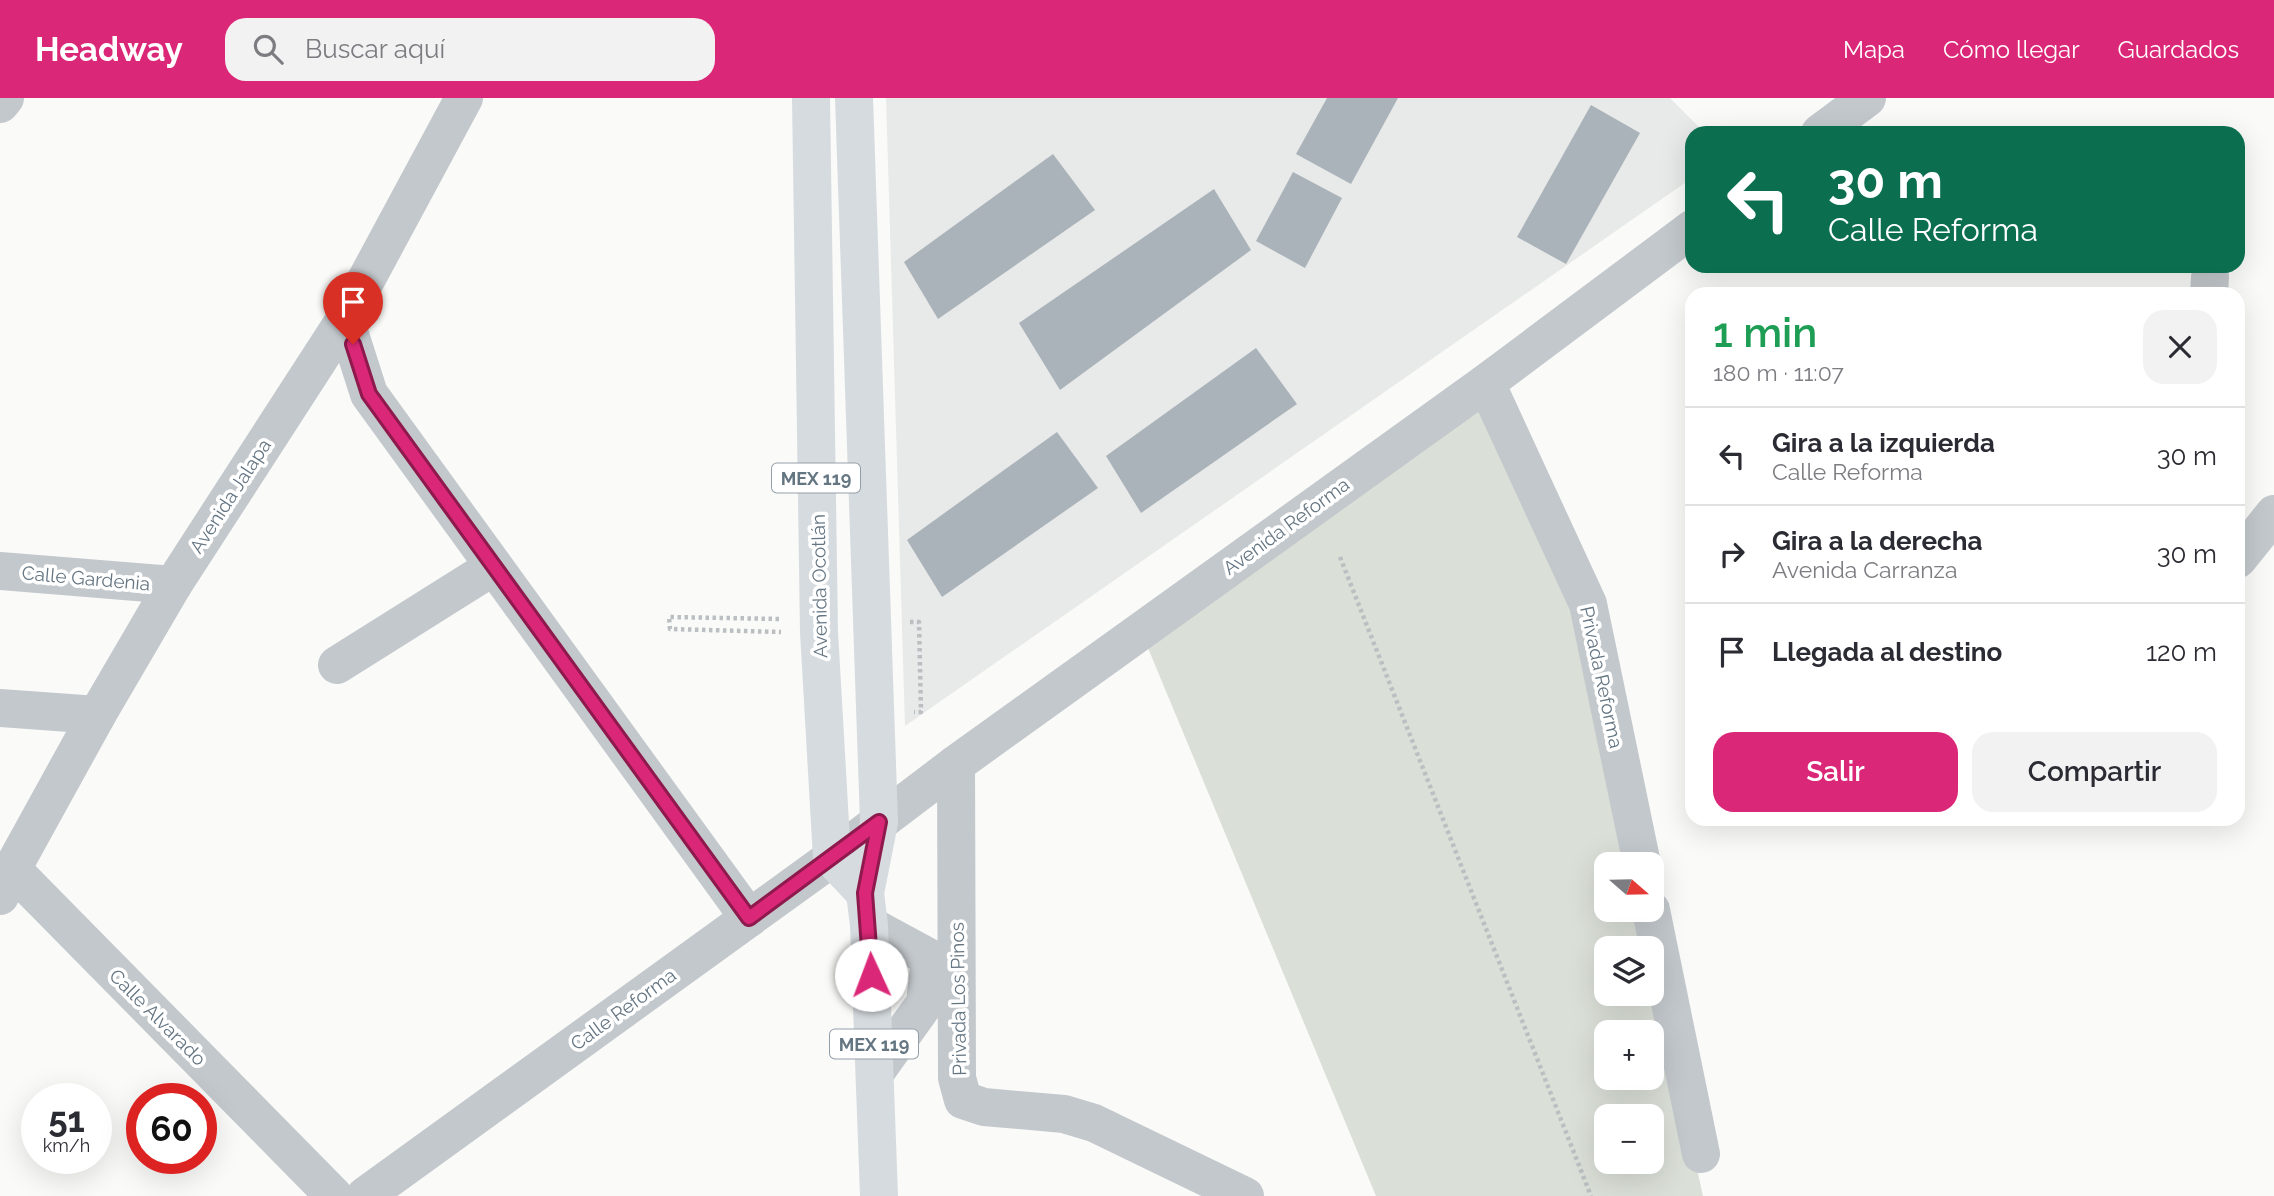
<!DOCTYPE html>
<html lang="es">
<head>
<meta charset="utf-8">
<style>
	body { margin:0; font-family:Raleway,sans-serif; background:#f2f2f3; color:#2b2b33; height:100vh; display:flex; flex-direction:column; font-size:26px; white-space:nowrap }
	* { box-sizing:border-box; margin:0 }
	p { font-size:23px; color:#7c7c81 }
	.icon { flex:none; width:38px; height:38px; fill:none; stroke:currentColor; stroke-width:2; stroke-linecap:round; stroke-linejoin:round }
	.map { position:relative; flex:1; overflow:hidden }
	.panel { position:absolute; left:1685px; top:189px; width:560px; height:539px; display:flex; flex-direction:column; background:#fff; border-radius:21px; box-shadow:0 7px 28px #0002 }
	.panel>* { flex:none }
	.top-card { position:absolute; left:1685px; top:28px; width:560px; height:147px; border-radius:21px; box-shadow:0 7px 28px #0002; background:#0b6e4f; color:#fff; overflow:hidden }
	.needle { width:46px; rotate:110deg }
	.buttons { position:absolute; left:1594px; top:754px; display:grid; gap:14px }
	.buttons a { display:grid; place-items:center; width:70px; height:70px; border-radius:14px; background:#fff; box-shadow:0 7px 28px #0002; font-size:35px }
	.speed { position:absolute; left:21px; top:985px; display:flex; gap:14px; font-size:35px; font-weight:700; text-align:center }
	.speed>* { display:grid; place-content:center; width:91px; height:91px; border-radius:50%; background:#fff; box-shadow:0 7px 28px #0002; line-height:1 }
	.speed small { font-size:18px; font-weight:400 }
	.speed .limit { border:10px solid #d22; background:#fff; color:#111 }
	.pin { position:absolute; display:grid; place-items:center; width:60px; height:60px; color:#fff; margin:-72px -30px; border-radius:50% 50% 50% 0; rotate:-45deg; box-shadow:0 0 7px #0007 }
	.pin .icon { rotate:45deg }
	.me { position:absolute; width:77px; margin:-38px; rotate:358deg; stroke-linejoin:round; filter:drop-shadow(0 0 5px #0008) }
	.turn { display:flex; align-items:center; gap:24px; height:147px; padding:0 28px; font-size:32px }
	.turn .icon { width:91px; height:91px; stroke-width:2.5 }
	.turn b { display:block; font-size:49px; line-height:60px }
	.round { display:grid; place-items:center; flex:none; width:74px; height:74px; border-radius:21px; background:#f2f2f3 }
	.headline { display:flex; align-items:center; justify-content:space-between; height:119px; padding:0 28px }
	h1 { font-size:42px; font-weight:600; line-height:52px; color:#1e9e55 }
	.action { display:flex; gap:14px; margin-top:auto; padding:14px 28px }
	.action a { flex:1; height:80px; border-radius:21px; background:#db2777; color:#fff; font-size:28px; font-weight:600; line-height:80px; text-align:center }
	.action a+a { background:#f2f2f3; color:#2b2b33 }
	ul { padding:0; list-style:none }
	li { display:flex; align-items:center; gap:21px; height:98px; padding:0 28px; border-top:2px solid #e1e1e2 }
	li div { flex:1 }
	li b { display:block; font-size:26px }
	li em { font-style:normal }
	header { display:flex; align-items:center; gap:42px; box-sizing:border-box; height:98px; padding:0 35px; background:#db2777; color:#fff }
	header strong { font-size:33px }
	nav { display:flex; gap:38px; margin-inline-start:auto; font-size:24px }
	.search { width:490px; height:63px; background:#f2f2f3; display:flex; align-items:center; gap:18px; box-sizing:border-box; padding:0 24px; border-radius:21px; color:#7c7c81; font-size:26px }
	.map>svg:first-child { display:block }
</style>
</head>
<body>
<header>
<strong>Headway</strong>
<div class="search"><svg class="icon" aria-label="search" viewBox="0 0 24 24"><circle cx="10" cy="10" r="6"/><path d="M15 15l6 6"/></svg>Buscar aquí</div>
<nav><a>Mapa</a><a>Cómo llegar</a><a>Guardados</a></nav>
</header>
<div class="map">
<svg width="2274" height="1098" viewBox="0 0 2274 1098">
	<rect width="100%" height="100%" fill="#fafaf8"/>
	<polygon fill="#e8e9e9" points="886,0 1670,0 1705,35 1692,35 1692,80 905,628"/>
	<path fill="#dadfd7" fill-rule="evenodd" d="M1483,308L1570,503L1629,766H1606V812H1639L1647,850H1606V896H1652V871L1703,1098H1376L1148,550ZM1606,934H1652V980H1606ZM1606,1018H1652V1064H1606Z"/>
	<g fill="#aab3b9">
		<polygon points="1327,0 1398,0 1351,86 1296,56"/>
		<polygon points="1591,7 1640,35 1566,166 1517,139"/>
		<polygon points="1053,56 1095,112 938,221 904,164"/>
		<polygon points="1293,74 1342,100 1305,170 1256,143"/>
		<polygon points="1214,91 1251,152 1060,292 1019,225"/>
		<polygon points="1256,250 1297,306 1141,415 1106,358"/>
		<polygon points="1057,334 1098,390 942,499 907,442"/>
	</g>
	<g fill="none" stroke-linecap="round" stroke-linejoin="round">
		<g stroke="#bbbfc2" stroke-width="4.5" stroke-dasharray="3.5 3.5" stroke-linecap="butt">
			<polyline points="1340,459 1591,1098"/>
			<polyline points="779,521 669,519 670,531 781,534"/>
			<polyline points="910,524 919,524 921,614 914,614"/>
		</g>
		<g stroke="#c3c8cc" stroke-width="38">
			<polyline points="0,6 5,0"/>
			<polyline points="1820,35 1867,0"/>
			<polyline points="2209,196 2210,179"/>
			<polyline points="345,221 369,296 749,820"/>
			<polyline points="1486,285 1588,506 1642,766"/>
			<polyline points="2238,461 2274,416"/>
			<polyline points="0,473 173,487"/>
			<polyline points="337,567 493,469"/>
			<polyline points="0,610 97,617"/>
			<polyline points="956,666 957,980 963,1002 984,1009 1064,1016 1094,1025 1245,1098"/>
			<polyline points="12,771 334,1098"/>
			<polyline points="0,798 12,771 97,617 173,487 345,221 464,0"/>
			<polyline points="1651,812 1701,1056"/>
			<polyline points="869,827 930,860 925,905 875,975"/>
			<polyline points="365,1098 832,760 956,666 1486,285 1692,131"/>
		</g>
		<g stroke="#d6dbdf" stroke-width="38">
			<polyline points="811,0 819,534 832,760 865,795"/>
			<polyline points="854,0 879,724 865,795 869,827 879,1098"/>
		</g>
	</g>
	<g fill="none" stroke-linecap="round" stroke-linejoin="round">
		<defs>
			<polyline id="route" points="353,246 369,296 749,820 879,724 865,795 871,877"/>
		</defs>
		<use href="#route" stroke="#8e194d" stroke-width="18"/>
		<use href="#route" stroke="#db2777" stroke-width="12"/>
	</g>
	<g text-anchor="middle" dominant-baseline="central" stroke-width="7" stroke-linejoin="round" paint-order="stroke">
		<g fill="#fff" stroke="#939fa8" stroke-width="2">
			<rect x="772" y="365.5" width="88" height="29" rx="5"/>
			<rect x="830" y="931.5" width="88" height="29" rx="5"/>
		</g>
		<g font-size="18" font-weight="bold" fill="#657683">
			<text x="816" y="380">MEX 119</text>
			<text x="874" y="946">MEX 119</text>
		</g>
		<g font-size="19" fill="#657683" stroke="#fff">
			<text transform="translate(230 398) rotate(-57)">Avenida Jalapa</text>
			<text transform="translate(1286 428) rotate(-36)">Avenida Reforma</text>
			<text transform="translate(86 480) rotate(5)">Calle Gardenia</text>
			<text transform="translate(819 488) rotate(-91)">Avenida Ocotlán</text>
			<text transform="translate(1602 579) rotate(78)">Privada Reforma</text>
			<text transform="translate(958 901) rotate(-91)">Privada Los Pinos</text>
			<text transform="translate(623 911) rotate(-36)">Calle Reforma</text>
			<text transform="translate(158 919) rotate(45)">Calle Alvarado</text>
		</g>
	</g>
</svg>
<div class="buttons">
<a><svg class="needle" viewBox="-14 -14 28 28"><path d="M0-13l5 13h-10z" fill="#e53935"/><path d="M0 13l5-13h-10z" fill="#7c7c81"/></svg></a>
<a><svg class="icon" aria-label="layers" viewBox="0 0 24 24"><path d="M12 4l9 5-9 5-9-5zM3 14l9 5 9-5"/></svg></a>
<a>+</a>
<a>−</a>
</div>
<div class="speed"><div>51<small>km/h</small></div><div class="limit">60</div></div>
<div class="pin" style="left:353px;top:246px;background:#d93025"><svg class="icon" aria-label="arrive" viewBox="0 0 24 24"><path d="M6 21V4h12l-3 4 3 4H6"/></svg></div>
<svg class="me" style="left:871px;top:877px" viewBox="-20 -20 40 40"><circle r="19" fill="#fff"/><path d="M0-13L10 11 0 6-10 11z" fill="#db2777"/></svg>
<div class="top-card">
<div class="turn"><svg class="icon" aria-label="left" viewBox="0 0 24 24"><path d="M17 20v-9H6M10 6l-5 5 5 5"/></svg><div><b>30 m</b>Calle Reforma</div></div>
</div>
<section class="panel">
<div class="headline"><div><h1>1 min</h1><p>180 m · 11:07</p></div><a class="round"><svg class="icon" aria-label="close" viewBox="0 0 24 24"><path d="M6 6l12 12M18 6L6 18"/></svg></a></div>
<ul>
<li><svg class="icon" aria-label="left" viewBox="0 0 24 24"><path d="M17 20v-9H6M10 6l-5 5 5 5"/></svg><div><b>Gira a la izquierda</b><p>Calle Reforma</p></div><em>30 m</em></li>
<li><svg class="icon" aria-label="right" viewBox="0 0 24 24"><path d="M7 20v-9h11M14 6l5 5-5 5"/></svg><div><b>Gira a la derecha</b><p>Avenida Carranza</p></div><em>30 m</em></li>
<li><svg class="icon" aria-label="arrive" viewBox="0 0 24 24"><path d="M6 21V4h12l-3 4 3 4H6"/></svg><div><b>Llegada al destino</b></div><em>120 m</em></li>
</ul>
<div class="action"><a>Salir</a><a>Compartir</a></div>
</section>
</div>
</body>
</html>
